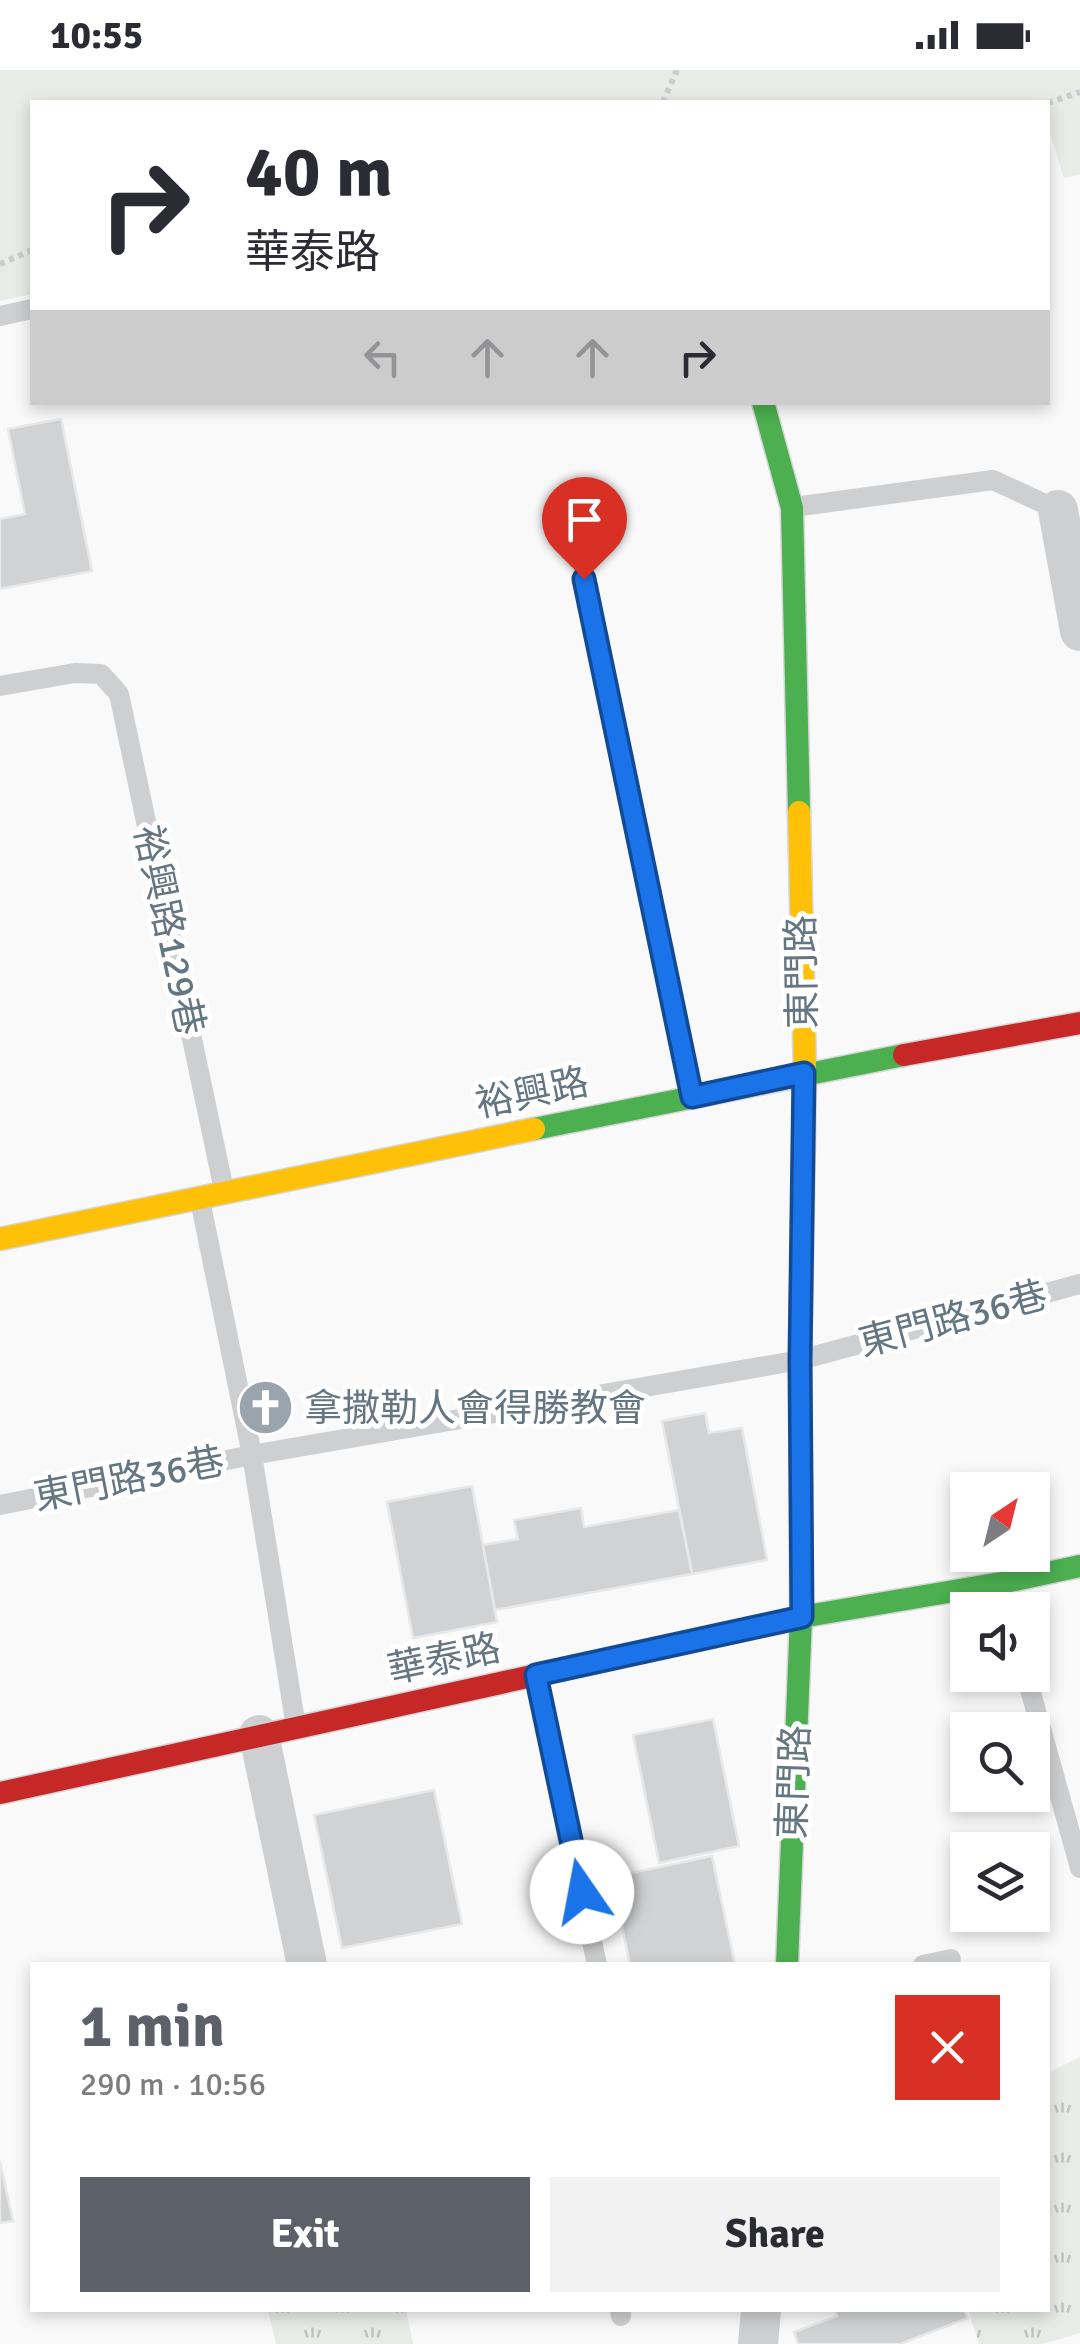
<!DOCTYPE html>
<html lang="en">
<head>
<meta charset="utf-8">
<style>
	body { margin:0; font-family:Signika,"Noto Sans TC",sans-serif; background:#f2f2f3; color:#2b2b33; height:100vh; display:flex; flex-direction:column; font-size:38px; white-space:nowrap }
	* { box-sizing:border-box; margin:0 }
	p { font-size:32px; color:#7c7c81 }
	.icon { flex:none; width:55px; height:55px; fill:none; stroke:currentColor; stroke-width:2; stroke-linecap:round; stroke-linejoin:round }
	.map { position:relative; flex:1; overflow:hidden }
	.side { position:absolute; left:30px; top:1892px; width:1020px; height:350px; display:flex; flex-direction:column; background:#fff; border-radius:0px; box-shadow:0 5px 15px #0003 }
	.side>* { flex:none }
	.hud { position:absolute; left:30px; top:30px; width:1020px; height:305px; border-radius:0px; box-shadow:0 5px 15px #0003; background:#fff; color:#2b2b33; overflow:hidden }
	.needle { width:65px; rotate:35deg }
	.controls { position:absolute; left:950px; top:1402px; display:grid; gap:20px }
	.controls a { display:grid; place-items:center; width:100px; height:100px; border-radius:0px; background:#fff; box-shadow:0 5px 15px #0003; font-size:50px }
	.pin { position:absolute; display:grid; place-items:center; width:85px; height:85px; color:#fff; margin:-102px -42px; border-radius:50% 50% 50% 0; rotate:-45deg; box-shadow:0 0 10px #0007 }
	.pin .icon { rotate:45deg }
	.me { position:absolute; width:110px; margin:-55px; rotate:348deg; stroke-linejoin:round; filter:drop-shadow(0 0 8px #0008) }
	.turn { display:flex; align-items:center; gap:35px; height:210px; padding:0 50px; font-size:45px }
	.turn .icon { width:130px; height:130px; stroke-width:2.5 }
	.turn b { display:block; font-size:70px; line-height:85px }
	.lanes { display:flex; align-items:center; height:95px; padding:0 50px; background:#0003; justify-content:center; gap:50px; direction:ltr }
	.lanes .off { opacity:.35 }
	.round { display:grid; place-items:center; flex:none; width:105px; height:105px; border-radius:0px; background:#f2f2f3 }
	.overview { display:flex; align-items:center; justify-content:space-between; height:170px; padding:0 50px }
	h1 { font-size:60px; font-weight:700; line-height:75px; color:#5c6169 }
	.primary-button { display:flex; gap:20px; margin-top:auto; padding:20px 50px }
	.primary-button a { flex:1; height:115px; border-radius:0px; background:#5c6169; color:#fff; font-size:40px; font-weight:700; line-height:115px; text-align:center }
	.primary-button a+a { background:#f2f2f3; color:#2b2b33 }
	.status { display:flex; justify-content:space-between; align-items:center; height:70px; padding:0 50px; background:#fff; direction:ltr }
	.status svg { height:28px; fill:currentColor }
	.map>svg:first-child { display:block }
</style>
</head>
<body>
<div class="status"><b>10:55</b><svg viewBox="0 0 49 12"><path d="M0 12V9h3v3zM5 12V6h3v6zM10 12V3h3v9zM15 12V0h3v12zM26 1h20v11H26zM47 4h2v5h-2z"/></svg></div>
<div class="map">
<svg width="1080" height="2274" viewBox="0 0 1080 2274">
	<defs>
		<pattern id="grass-tufts" width="24" height="20" patternUnits="userSpaceOnUse" patternTransform="scale(2.5)"><rect width="24" height="20" fill="#e8ebe6"/><path d="M3 7l-1-3M5 7V3M7 7l1-3M15 17l-1-3M17 17v-4M19 17l1-3" fill="none" stroke="#c0c3c0"/></pattern>
	</defs>
	<rect width="100%" height="100%" fill="#f9f9f9"/>
	<g fill="url(#grass-tufts)">
		<polygon points="1080,1987 1080,2263 1043,2274 979,2274 968,2240 1048,2240 1048,2003"/>
		<polygon points="268,2240 406,2240 413,2274 276,2274"/>
	</g>
	<polygon fill="#e8ebe6" points="0,0 1080,0 1080,105 1064,108 1051,66 1048,66 1048,32 32,32 32,224 0,231"/>
	<g fill="#d0d2d3" stroke="#e8e8e8" stroke-width="2.5">
		<polygon points="61,349 92,501 0,519 0,449 25,444 8,359"/>
		<polygon points="705,1343 709,1363 742,1358 767,1490 692,1504 662,1351"/>
		<polygon points="472,1416 497,1552 413,1568 387,1432"/>
		<polygon points="581,1438 584,1457 679,1440 692,1504 495,1540 483,1475 518,1469 514,1450"/>
		<polygon points="713,1649 739,1776 659,1793 633,1665"/>
		<polygon points="434,1720 462,1854 342,1878 314,1745"/>
		<polygon points="712,1786 735,1895 630,1895 612,1807"/>
		<polygon points="0,2091 13,2151 0,2153"/>
		<polygon points="835,2240 964,2240 968,2248 900,2274 798,2274 794,2262 837,2246"/>
	</g>
	<g fill="none" stroke-linecap="round" stroke-linejoin="round">
		<defs>
			<g id="fast">
				<polyline points="763,332 792,438 799,742"/>
				<polyline points="534,1059 904,985"/>
				<polyline points="564,1599 801,1547 1001,1513 1080,1496"/>
				<polyline points="787,1895 801,1547 801,1419"/>
			</g>
			<g id="slow">
				<polyline points="799,742 805,1003 800,1290 801,1419"/>
				<polyline points="0,1169 534,1059"/>
			</g>
			<g id="jam">
				<polyline points="904,985 1080,953"/>
				<polyline points="0,1723 564,1599"/>
			</g>
		</defs>
		<use href="#fast" stroke="#d5d6d7" stroke-width="25"/>
		<use href="#slow" stroke="#d5d6d7" stroke-width="25"/>
		<use href="#jam" stroke="#d5d6d7" stroke-width="25"/>
		<g stroke="#cbcccd" stroke-width="6" stroke-dasharray="5 5" stroke-linecap="butt">
			<polyline points="663,32 677,0"/>
			<polyline points="1048,33 1080,22"/>
			<polyline points="0,194 32,180"/>
		</g>
		<g stroke="#cecfd0" stroke-width="20">
			<polyline points="0,246 32,239"/>
			<polyline points="794,437 993,410 1058,440"/>
			<polyline points="584,509 691,1026"/>
			<polyline points="0,616 75,603 101,604 119,624 224,1120"/>
			<polyline points="200,1130 252,1385 296,1657"/>
			<polyline points="0,1435 252,1385 800,1290 1080,1214"/>
			<polyline points="1026,1605 1080,1798"/>
			<polyline points="536,1607 597,1895"/>
			<polyline points="923,1895 951,1889"/>
			<polyline points="620,2240 621,2246"/>
		</g>
		<g stroke="#cecfd0" stroke-width="40">
			<polyline points="1058,440 1080,561"/>
			<polyline points="259,1665 307,1895"/>
			<polyline points="758,2274 761,2240"/>
		</g>
		<use href="#fast" stroke="#4caf50" stroke-width="22"/>
		<use href="#slow" stroke="#ffc107" stroke-width="22"/>
		<use href="#jam" stroke="#c62828" stroke-width="22"/>
	</g>
	<g fill="none" stroke-linecap="round" stroke-linejoin="round">
		<defs>
			<polyline id="route" points="582,1822 536,1605 802,1547 800,1290 804,1003 692,1027 584,509"/>
		</defs>
		<use href="#route" stroke="#114b97" stroke-width="25"/>
		<use href="#route" stroke="#1a73e8" stroke-width="18"/>
	</g>
	<defs>
		<symbol id="church-disc" viewBox="-11 -11 22 22"><circle r="9.5" fill="#99a4ac" stroke="#fff"/><path d="M-1.2-6h2.4v3.5h3.3v2.4h-3.3V6h-2.4V-.1h-3.3v-2.4h3.3Z" fill="#fff"/></symbol>
	</defs>
	<g fill-rule="evenodd">
		<use href="#church-disc" x="234" y="1306" width="63" height="63"/>
	</g>
	<g text-anchor="middle" dominant-baseline="central" stroke-width="10" stroke-linejoin="round" paint-order="stroke">
		<g font-size="38" fill="#657683" stroke="#fff">
			<text transform="translate(169 860) rotate(78)">裕興路129巷</text>
			<text transform="translate(802 902) rotate(-91)">東門路</text>
			<text transform="translate(532 1023) rotate(-12)">裕興路</text>
			<text transform="translate(953 1249) rotate(-15)">東門路36巷</text>
			<text transform="translate(129 1409) rotate(-11)">東門路36巷</text>
			<text transform="translate(444 1589) rotate(-12)">華泰路</text>
			<text transform="translate(794 1712) rotate(-88)">東門路</text>
		</g>
		<g font-size="38" fill="#657683" stroke="#fff" text-anchor="start">
			<text x="304" y="1338">拿撒勒人會得勝教會</text>
		</g>
	</g>
</svg>
<div class="controls">
<a><svg class="needle" viewBox="-14 -14 28 28"><path d="M0-13l5 13h-10z" fill="#e53935"/><path d="M0 13l5-13h-10z" fill="#7c7c81"/></svg></a>
<a><svg class="icon" aria-label="sound" viewBox="0 0 24 24"><path d="M4 9h4l5-4v14l-5-4H4zM17 9q2 3 0 6"/></svg></a>
<a><svg class="icon" aria-label="search" viewBox="0 0 24 24"><circle cx="10" cy="10" r="6"/><path d="M15 15l6 6"/></svg></a>
<a><svg class="icon" aria-label="layers" viewBox="0 0 24 24"><path d="M12 4l9 5-9 5-9-5zM3 14l9 5 9-5"/></svg></a>
</div>
<div class="pin" style="left:584px;top:509px;background:#d93025"><svg class="icon" aria-label="arrive" viewBox="0 0 24 24"><path d="M6 21V4h12l-3 4 3 4H6"/></svg></div>
<svg class="me" style="left:582px;top:1822px" viewBox="-20 -20 40 40"><circle r="19" fill="#fff"/><path d="M0-13L10 11 0 6-10 11z" fill="#1a73e8"/></svg>
<div class="hud">
<div class="turn"><svg class="icon" aria-label="right" viewBox="0 0 24 24"><path d="M7 20v-9h11M14 6l5 5-5 5"/></svg><div><b>40 m</b>華泰路</div></div>
<div class="lanes"><svg class="icon off" aria-label="left" viewBox="0 0 24 24"><path d="M17 20v-9H6M10 6l-5 5 5 5"/></svg><svg class="icon off" aria-label="ahead" viewBox="0 0 24 24"><path d="M12 20V5M6 11l6-6 6 6"/></svg><svg class="icon off" aria-label="ahead" viewBox="0 0 24 24"><path d="M12 20V5M6 11l6-6 6 6"/></svg><svg class="icon" aria-label="right" viewBox="0 0 24 24"><path d="M7 20v-9h11M14 6l5 5-5 5"/></svg></div>
</div>
<section class="side">
<div class="overview"><div><h1>1 min</h1><p>290 m · 10:56</p></div><a class="round" style="background:#d93025;color:#fff"><svg class="icon" aria-label="close" viewBox="0 0 24 24"><path d="M6 6l12 12M18 6L6 18"/></svg></a></div>
<div class="primary-button"><a>Exit</a><a>Share</a></div>
</section>
</div>
</body>
</html>
